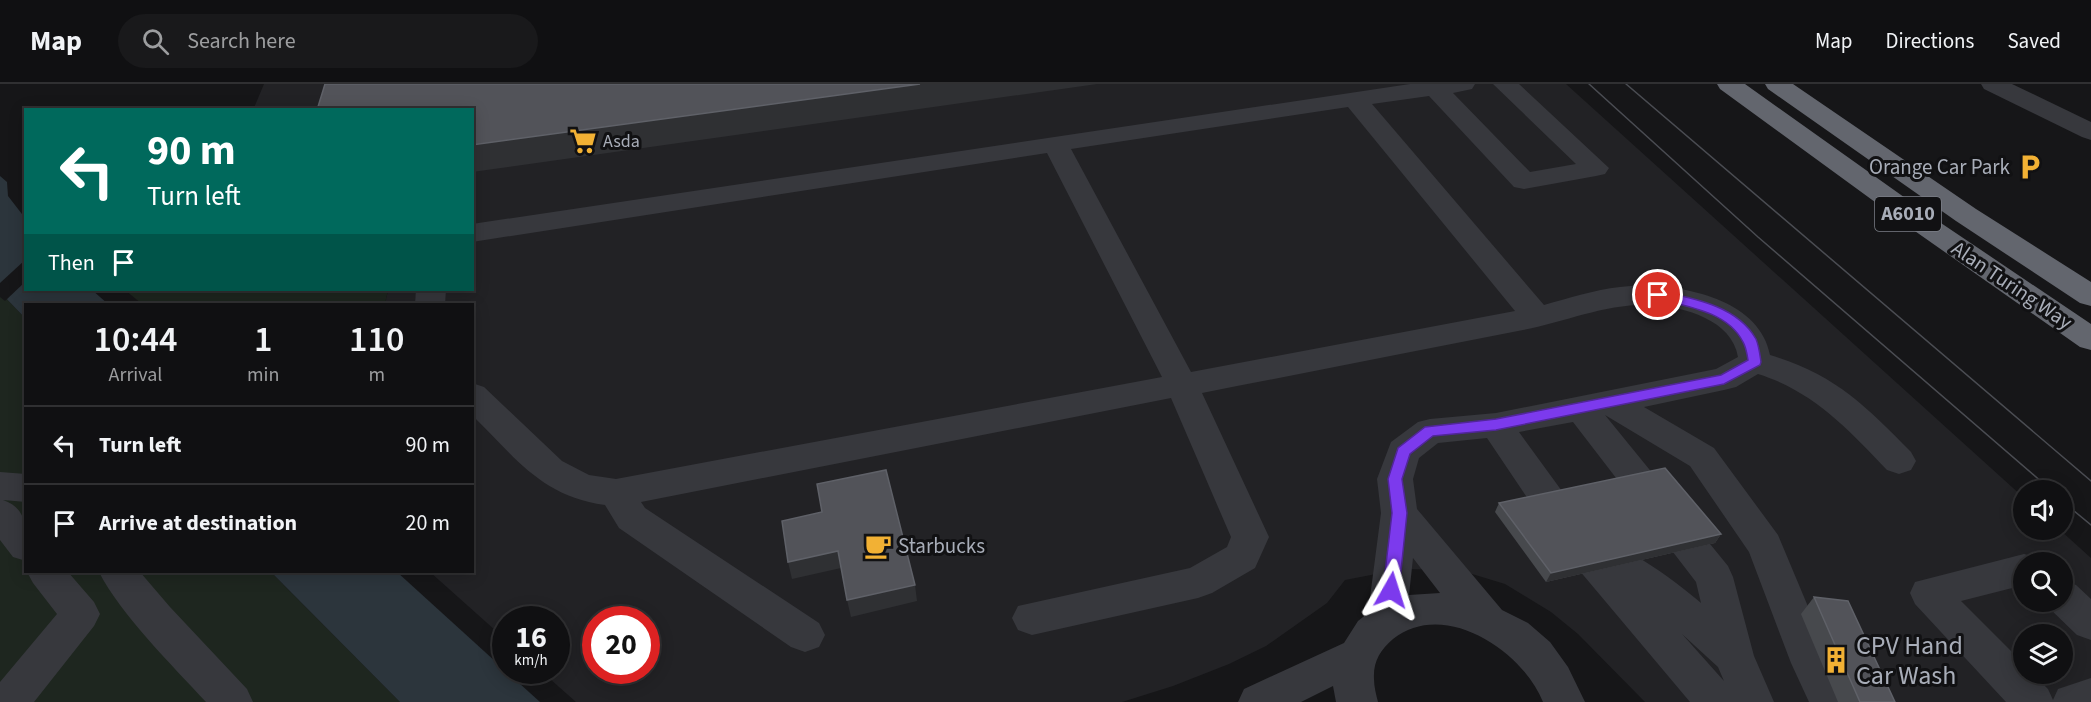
<!DOCTYPE html>
<html lang="en">
<head>
<meta charset="utf-8">
<style>
	body { margin:0; font-family:"Source Sans 3",sans-serif; background:#19191b; color:#f1f3f6; height:100vh; display:flex; flex-direction:column; font-size:22px; white-space:nowrap }
	* { box-sizing:border-box; margin:0 }
	p { font-size:20px; color:#9c9d9f }
	.icon { flex:none; width:33px; height:33px; fill:none; stroke:currentColor; stroke-width:2; stroke-linecap:round; stroke-linejoin:round }
	.map { position:relative; flex:1; overflow:hidden }
	.panel { position:absolute; left:24px; top:219px; width:450px; height:270px; display:flex; flex-direction:column; background:#101012; border-radius:0px; box-shadow:0 3px 15px #0003,0 0 0 2px #303032 }
	.panel>* { flex:none }
	.guide { position:absolute; left:24px; top:24px; width:450px; height:183px; border-radius:0px; box-shadow:0 3px 15px #0003,0 0 0 2px #303032; background:#00695c; color:#fff; overflow:hidden }
	.controls { position:absolute; left:2013px; top:396px; display:grid; gap:12px }
	.controls a { display:grid; place-items:center; width:60px; height:60px; border-radius:50%; background:#101012; box-shadow:0 3px 15px #0003,0 0 0 2px #303032; font-size:30px }
	.speed { position:absolute; left:492px; top:522px; display:flex; gap:12px; font-size:30px; font-weight:700; text-align:center }
	.speed>* { display:grid; place-content:center; width:78px; height:78px; border-radius:50%; background:#101012; box-shadow:0 3px 15px #0003,0 0 0 2px #303032; line-height:1 }
	.speed small { font-size:15px; font-weight:400 }
	.speed .limit { border:9px solid #d22; background:#fff; color:#111 }
	.pin { position:absolute; display:grid; place-items:center; width:51px; height:51px; color:#fff; margin:-26px; border:3px solid #fff; border-radius:50%; box-shadow:0 2px 6px #0007 }
	.me { position:absolute; width:66px; margin:-33px; rotate:6deg; stroke-linejoin:round; filter:drop-shadow(0 0 4px #0008) }
	.turn { display:flex; align-items:center; gap:21px; height:126px; padding:0 24px; font-size:27px }
	.turn .icon { width:78px; height:78px; stroke-width:2.5 }
	.turn b { display:block; font-size:42px; line-height:51px }
	.then { display:flex; align-items:center; height:57px; padding:0 24px; background:#0003; gap:12px; font-size:22px }
	.eta { display:flex; justify-content:space-evenly; align-items:center; height:102px; text-align:center }
	.eta b { font-size:36px; font-weight:600; line-height:42px }
	ul { padding:0; list-style:none }
	li { display:flex; align-items:center; gap:18px; height:78px; padding:0 24px; border-top:2px solid #303032 }
	li div { flex:1 }
	li b { display:block; font-size:22px }
	li em { font-style:normal }
	header { display:flex; align-items:center; gap:36px; box-sizing:border-box; height:84px; padding:0 30px; background:#101012; border-bottom:2px solid #303032 }
	header strong { font-size:28px }
	nav { display:flex; gap:33px; margin-inline-start:auto; font-size:21px }
	.search { width:420px; height:54px; background:#19191b; display:flex; align-items:center; gap:15px; box-sizing:border-box; padding:0 21px; border-radius:33px; color:#9c9d9f; font-size:22px }
	.map>svg:first-child { display:block }
</style>
</head>
<body>
<header>
<strong>Map</strong>
<div class="search"><svg class="icon" aria-label="search" viewBox="0 0 24 24"><circle cx="10" cy="10" r="6"/><path d="M15 15l6 6"/></svg>Search here</div>
<nav><a>Map</a><a>Directions</a><a>Saved</a></nav>
</header>
<div class="map">
<svg width="2091" height="618" viewBox="0 0 2091 618">
	<rect width="100%" height="100%" fill="#161618"/>
	<path fill="#222225" fill-rule="evenodd" d="M264,0H1566L2023,413L2024,446H2060L2091,474V618H1645L1578,550L1551,528L1505,500L1459,486L1402,485L1345,496L1327,519L1266,562L1229,580L1173,602L1122,618H576L541,587L556,586V536H506L505,555L430,488H472V220H385L388,206H472V26H253ZM2024,478H2062V518H2024ZM596,536H646V586H596ZM2024,550H2062V590H2024Z"/>
	<g fill="#1e261f">
		<polygon points="125,206 388,206 385,220 142,220"/>
		<polygon points="0,208 25,234 26,488 271,488 400,618 0,618"/>
	</g>
	<g fill="#2c353c">
		<polygon points="0,92 7,98 8,112 25,134 26,206 92,206 108,220 26,220 25,234 0,208"/>
		<polygon points="271,488 397,488 540,618 400,618"/>
	</g>
	<polygon fill="#161618" points="25,176 25,198 5,217 0,213 0,199"/>
	<g fill="none" stroke-linecap="round" stroke-linejoin="round">
		<g fill="#37383d" fill-rule="evenodd">
			<path d="M1410,0H1475L1472,5L1453,9L1530,88L1576,80L1493,0H1519L1609,84L1605,90L1596,92L1524,105L1514,103L1429,12L1372,20L1544,221C1569,214 1594,206 1620,203C1669,197 1759,211 1770,271C1834,290 1865,321 1911,368L1916,377L1911,386L1899,390L1887,386C1849,346 1813,307 1758,290L1736,303L1724,306L1644,323L1714,364L1778,451L1830,575L1851,618H1809L1791,579L1749,468L1690,382L1605,331L1728,482L1733,493L1754,572L1774,618H1690L1563,467L1487,354L1438,359L1419,374L1413,395L1417,425L1502,526L1528,539L1550,558L1568,583L1585,618H1543C1523,567 1444,514 1393,555C1380,566 1373,578 1374,595C1374,603 1376,610 1378,618H1336L1333,602L1301,618H1238L1244,605L1344,559L1358,537L1368,529L1381,429L1377,395L1391,358L1418,338L1430,335L1496,329L1716,285L1738,273C1732,236 1685,223 1652,221C1607,219 1566,238 1523,246C1416,267 1309,288 1202,309L1269,453L1255,484L1212,509L1198,514L1032,551L1018,546L1012,534L1018,522L1190,484L1227,463L1231,453L1171,314L641,418L645,424L819,539L825,551L819,563L805,568L791,563L619,444L605,421C541,412 516,374 472,331V299L484,303L562,377L589,391L616,395L1162,293L1047,69L472,158V140ZM1348,23L1515,227L1191,288L1071,65ZM1573,338L1696,498L1701,519C1680,501 1626,459 1599,458L1519,348ZM1413,474L1440,509L1409,511ZM1682,550L1718,583L1724,597Z"/>
			<polygon points="1981,0 2012,0 2091,38 2091,56 2082,53 1984,5"/>
			<polygon points="416,206 446,206 445,220 415,220"/>
			<path d="M0,388L26,390V418L3,416C31,425 26,453 26,477L13,473L0,456Z"/>
			<polygon points="2024,470 2037,474 2040,478 2024,478 2024,501 1961,517 2024,580 2024,590 2033,590 2048,605 2053,616 2058,605 2091,594 2091,618 2006,618 1915,520 1910,509 1915,498"/>
			<polygon points="27,488 68,488 94,518 100,530 94,542 34,618 0,618 0,598 57,530 33,499"/>
			<path d="M99,488H140L170,523L247,605L253,618H206C172,581 121,531 99,488Z"/>
			<polygon points="2062,496 2076,501 2091,515 2091,556 2077,551 2048,523 2045,518 2062,518"/>
		</g>
		<g fill="#63666e" fill-rule="evenodd">
			<polygon points="1717,0 1745,0 1932,133 2091,240 2091,266 2080,263 1912,145 1720,5"/>
			<polygon points="1765,0 1793,0 1976,125 2091,198 2091,222 2080,219 1956,137 1768,5"/>
		</g>
		<g stroke="#4a4c52" stroke-width="1.5">
			<polyline points="1589,0 1758,153 2051,406"/>
			<polyline points="1626,0 2091,397"/>
			<polyline points="2062,417 2091,441"/>
		</g>
	</g>
	<g fill="#47494d">
		<polygon points="1499,419 1721,450 1715,459 1546,498 1495,428"/>
		<polygon points="1814,513 1895,618 1838,618 1801,530"/>
	</g>
	<g fill="#2f3033">
		<polygon points="920,0 1097,0 472,88 472,61"/>
		<polygon points="1721,450 1715,459 1546,498 1551,489"/>
		<polygon points="838,467 841,484 792,495 788,478"/>
		<polygon points="915,501 917,517 851,533 847,516"/>
	</g>
	<g fill="#525359" stroke="#5f6168" stroke-width="1.5">
		<polygon points="325,0 920,0 472,61 472,26 317,26"/>
		<polygon points="1665,384 1721,450 1551,489 1499,419"/>
		<polygon points="886,386 915,501 847,516 838,467 788,478 782,437 822,428 817,400"/>
		<polygon points="1814,513 1848,517 1895,618 1860,618"/>
	</g>
	<path fill="#7c3aed" stroke="#51269a" stroke-width="1.5" d="M1658,207C1691,214 1737,221 1756,255C1759,262 1760,271 1761,278L1760,281L1724,300L1496,346L1433,352L1410,370L1402,395L1407,429L1399,506L1397,510L1391,512L1386,510L1383,506L1392,429L1388,395L1398,364L1425,343L1496,335L1721,291L1748,276C1747,270 1746,263 1743,258C1727,226 1683,222 1653,214L1651,211Z"/>
	<defs>
		<symbol id="supermarket-bare" viewBox="-9 -9 18 18"><path d="M-6-5.5h2.5l.6 2H6L4.5 2H-2.5L-4.4-4H-6ZM-1.5 3.2a1.3 1.3 0 1 0 .1 0ZM3 3.2a1.3 1.3 0 1 0 .1 0Z" fill="#f2b134" stroke="#111113" stroke-width="2.5" paint-order="stroke"/></symbol>
		<symbol id="parking-bare" viewBox="-9 -9 18 18"><path d="M-3.5-5.5H1a3.5 3.5 0 0 1 0 7H-1V5.5H-3.5ZM-1-3.4V-.6H.8a1.4 1.4 0 0 0 0-2.8Z" fill="#f2b134" stroke="#111113" stroke-width="2.5" paint-order="stroke"/></symbol>
		<symbol id="cafe-bare" viewBox="-9 -9 18 18"><path d="M-5.5-4.5H6V0H3Q3 3.5 0 3.5H-2.5Q-5.5 3.5-5.5 0ZM3-3.2v2h1.7v-2ZM-6 4.5H4V6H-6Z" fill="#f2b134" stroke="#111113" stroke-width="2.5" paint-order="stroke"/></symbol>
		<symbol id="building-bare" viewBox="-9 -9 18 18"><path d="M-4-6H4V6H1V3H-1V6H-4ZM-2.5-4.3h1.7v1.8h-1.7ZM.8-4.3h1.7v1.8H.8ZM-2.5-1h1.7V.8h-1.7ZM.8-1h1.7V.8H.8Z" fill="#f2b134" stroke="#111113" stroke-width="2.5" paint-order="stroke"/></symbol>
	</defs>
	<g fill-rule="evenodd">
		<use href="#supermarket-bare" x="564" y="38" width="38" height="38"/>
		<use href="#parking-bare" x="2011" y="64" width="38" height="38"/>
		<use href="#cafe-bare" x="859" y="443" width="38" height="38"/>
		<use href="#building-bare" x="1817" y="557" width="38" height="38"/>
	</g>
	<g text-anchor="middle" dominant-baseline="central" stroke-width="6" stroke-linejoin="round" paint-order="stroke">
		<g font-size="18" fill="#a8adb8" stroke="#111113" text-anchor="start">
			<text x="603" y="57">Asda</text>
		</g>
		<rect fill="#111113" stroke="#7b7e86" stroke-width="1.5" x="1875" y="113" width="66" height="34" rx="4.5"/>
		<g font-size="20" font-weight="bold" fill="#a8adb8">
			<text x="1908" y="130">A6010</text>
		</g>
		<g font-size="21" fill="#a8adb8" stroke="#111113" text-anchor="end">
			<text x="2010" y="83">Orange Car Park</text>
			<text x="898" y="462" text-anchor="start">Starbucks</text>
		</g>
		<g font-size="21" fill="#a8adb8" stroke="#111113">
			<text transform="translate(2012 201) rotate(34)">Alan Turing Way</text>
		</g>
		<g font-size="26" fill="#a8adb8" stroke="#111113" text-anchor="start">
			<text x="1856" y="561">CPV Hand<tspan x="1856" dy="30">Car Wash</tspan></text>
		</g>
	</g>
</svg>
<div class="controls">
<a><svg class="icon" aria-label="sound" viewBox="0 0 24 24"><path d="M4 9h4l5-4v14l-5-4H4zM17 9q2 3 0 6"/></svg></a>
<a><svg class="icon" aria-label="search" viewBox="0 0 24 24"><circle cx="10" cy="10" r="6"/><path d="M15 15l6 6"/></svg></a>
<a><svg class="icon" aria-label="layers" viewBox="0 0 24 24"><path d="M12 4l9 5-9 5-9-5zM3 14l9 5 9-5"/></svg></a>
</div>
<div class="speed"><div>16<small>km/h</small></div><div class="limit">20</div></div>
<div class="pin" style="left:1658px;top:211px;background:#d93025"><svg class="icon" aria-label="arrive" viewBox="0 0 24 24"><path d="M6 21V4h12l-3 4 3 4H6"/></svg></div>
<svg class="me" style="left:1391px;top:506px" viewBox="-20 -20 40 40"><path d="M0-17L14 15 0 8-14 15z" fill="#7c3aed" stroke="#fff" stroke-width="4"/></svg>
<div class="guide">
<div class="turn"><svg class="icon" aria-label="left" viewBox="0 0 24 24"><path d="M17 20v-9H6M10 6l-5 5 5 5"/></svg><div><b>90 m</b>Turn left</div></div>
<div class="then">Then<svg class="icon" aria-label="arrive" viewBox="0 0 24 24"><path d="M6 21V4h12l-3 4 3 4H6"/></svg></div>
</div>
<section class="panel">
<div class="eta">
<div><b>10:44</b><p>Arrival</p></div>
<div><b>1</b><p>min</p></div>
<div><b>110</b><p>m</p></div>
</div>
<ul>
<li><svg class="icon" aria-label="left" viewBox="0 0 24 24"><path d="M17 20v-9H6M10 6l-5 5 5 5"/></svg><div><b>Turn left</b></div><em>90 m</em></li>
<li><svg class="icon" aria-label="arrive" viewBox="0 0 24 24"><path d="M6 21V4h12l-3 4 3 4H6"/></svg><div><b>Arrive at destination</b></div><em>20 m</em></li>
</ul>
</section>
</div>
</body>
</html>
